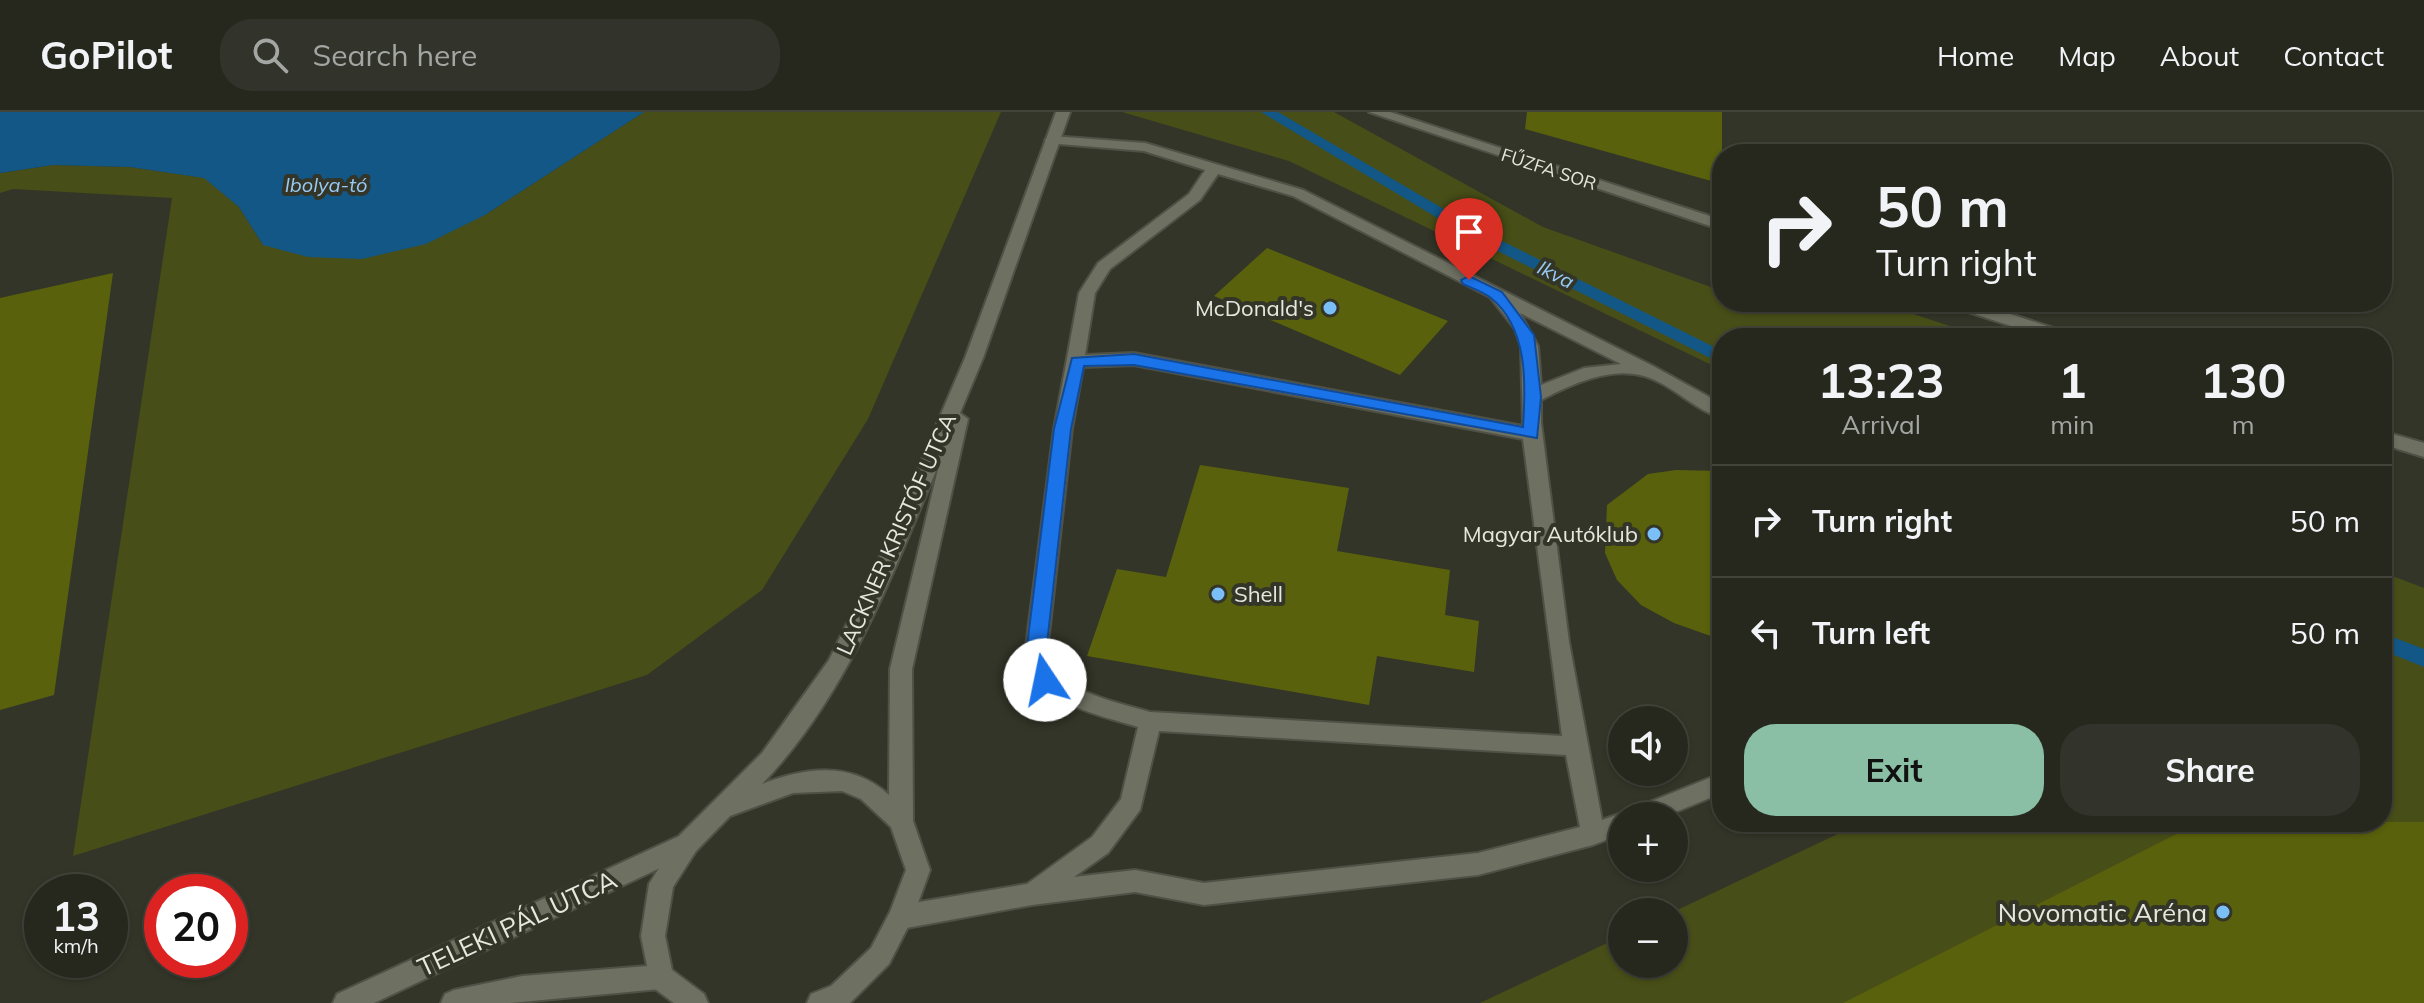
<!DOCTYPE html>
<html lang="en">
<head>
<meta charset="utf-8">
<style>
	body { margin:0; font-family:Mulish,sans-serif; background:#32342b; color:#f1f3f6; height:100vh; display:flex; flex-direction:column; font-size:30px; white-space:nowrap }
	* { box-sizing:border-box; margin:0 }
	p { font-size:26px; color:#a4a6a4 }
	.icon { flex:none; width:44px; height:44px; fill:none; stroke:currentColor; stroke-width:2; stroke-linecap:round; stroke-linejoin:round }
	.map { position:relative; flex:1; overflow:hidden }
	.panel { position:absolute; left:1712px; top:216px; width:680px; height:504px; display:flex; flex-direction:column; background:#26281e; border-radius:32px; box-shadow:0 2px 6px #0004,0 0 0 2px #42443c }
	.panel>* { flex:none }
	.guide { position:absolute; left:1712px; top:32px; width:680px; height:168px; border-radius:32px; box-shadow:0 2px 6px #0004,0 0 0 2px #42443c; background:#26281e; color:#f1f3f6; overflow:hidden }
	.controls { position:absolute; left:1608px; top:594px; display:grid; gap:16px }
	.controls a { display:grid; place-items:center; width:80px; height:80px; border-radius:50%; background:#26281e; box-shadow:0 2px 6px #0004,0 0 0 2px #42443c; font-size:40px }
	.speed { position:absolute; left:24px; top:762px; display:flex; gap:16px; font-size:40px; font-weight:700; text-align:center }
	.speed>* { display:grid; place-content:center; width:104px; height:104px; border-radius:50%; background:#26281e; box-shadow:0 2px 6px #0004,0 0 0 2px #42443c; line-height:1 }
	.speed small { font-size:20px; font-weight:400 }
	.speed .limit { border:12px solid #d22; background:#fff; color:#111 }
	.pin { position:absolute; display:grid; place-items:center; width:68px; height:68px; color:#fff; margin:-82px -34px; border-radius:50% 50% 50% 0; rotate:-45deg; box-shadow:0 0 8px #0007 }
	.pin .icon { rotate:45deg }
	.me { position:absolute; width:88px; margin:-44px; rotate:349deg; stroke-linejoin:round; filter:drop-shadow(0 0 6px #0008) }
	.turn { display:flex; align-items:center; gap:28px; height:168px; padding:0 32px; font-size:36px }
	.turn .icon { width:104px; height:104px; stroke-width:2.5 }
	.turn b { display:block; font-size:56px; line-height:68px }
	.eta { display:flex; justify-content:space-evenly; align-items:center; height:136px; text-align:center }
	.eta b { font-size:48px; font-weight:700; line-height:56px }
	.primary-button { display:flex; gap:16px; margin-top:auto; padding:16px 32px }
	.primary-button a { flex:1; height:92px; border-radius:32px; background:#8abfa5; color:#111; font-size:32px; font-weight:700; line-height:92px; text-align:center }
	.primary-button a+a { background:#32342b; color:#f1f3f6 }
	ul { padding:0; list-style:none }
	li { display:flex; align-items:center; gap:24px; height:112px; padding:0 32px; border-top:2px solid #42443c }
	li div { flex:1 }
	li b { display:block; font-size:30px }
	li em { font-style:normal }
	header { display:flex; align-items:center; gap:48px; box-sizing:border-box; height:112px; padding:0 40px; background:#26281e; border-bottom:2px solid #42443c }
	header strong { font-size:38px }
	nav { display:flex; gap:44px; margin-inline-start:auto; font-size:28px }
	.search { width:560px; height:72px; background:#32342b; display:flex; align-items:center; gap:20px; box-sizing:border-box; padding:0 28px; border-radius:32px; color:#a4a6a4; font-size:30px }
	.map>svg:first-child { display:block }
</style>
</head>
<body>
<header>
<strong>GoPilot</strong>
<div class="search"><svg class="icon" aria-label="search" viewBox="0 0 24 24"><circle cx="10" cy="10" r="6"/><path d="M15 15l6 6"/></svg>Search here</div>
<nav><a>Home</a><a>Map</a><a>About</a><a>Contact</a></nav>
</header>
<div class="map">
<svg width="2424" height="891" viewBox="0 0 2424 891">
	<rect width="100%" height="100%" fill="#333528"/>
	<g fill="#484e17">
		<polygon points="644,0 1001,0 868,307 762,478 647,563 73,744 172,86 13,77 0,81 0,61 53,53 130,55 205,66 239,95 263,133 485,103"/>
		<polygon points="1122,0 1334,0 1543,115 1722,179 1722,190 1876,190 1987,226 1722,226 1722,258 1289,49"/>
		<polygon points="2382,460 2424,476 2424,891 1480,891 1622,824 1622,852 1674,852 1673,800 1863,710 2382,710"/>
	</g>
	<polygon fill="#125786" points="0,0 644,0 485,103 426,132 362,147 308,145 263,133 239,95 204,66 130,55 53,53 0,61"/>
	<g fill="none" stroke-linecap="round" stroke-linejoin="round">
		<g fill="#125786" fill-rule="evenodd">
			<polygon points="1261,0 1278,0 1478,117 1722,239 1722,252 1466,123"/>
			<polygon points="2382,521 2424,537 2424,555 2382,538"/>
		</g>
	</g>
	<g fill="#5a610c">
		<polygon points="1527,0 1722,0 1722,72 1525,17"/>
		<polygon points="1267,136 1448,209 1400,263 1214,184"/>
		<polygon points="113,161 54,583 0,598 0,186"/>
		<polygon points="1200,353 1349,376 1337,439 1450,458 1445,503 1479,509 1474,560 1377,544 1369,593 1087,544 1117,457 1166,465"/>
		<polygon points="1676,358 1722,359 1722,528 1674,511 1641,493 1617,468 1605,441 1607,393 1648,362"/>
		<polygon points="2200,710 2424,710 2424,891 1843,891"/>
	</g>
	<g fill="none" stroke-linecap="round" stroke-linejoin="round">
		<defs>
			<path id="service" d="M1052,24L1145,31L1303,78L1653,254L1722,292V306C1694,298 1672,272 1644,264C1610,254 1570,273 1541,288V310L1569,530L1602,708L1622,701L1629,703L1632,697L1722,661V681L1666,704H1622V722L1593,733L1478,763L1204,793L1135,780L1032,793L901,817L892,813L889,805L892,797L901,793L1027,772L1092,725L1121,687L1138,615C1095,602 1046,593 1024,550L1054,317L1079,181L1098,151L1189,82L1205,58L1144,39L1047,31L1045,28ZM1218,62L1293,84L1490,185L1515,217L1521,234L1523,314L1134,241L1085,243L1095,181L1110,157L1200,88ZM1520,201L1621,252L1584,256L1541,273L1538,234ZM1134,253L1523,327L1562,624L1150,600C1113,589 1070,582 1046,549L1072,317L1083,255ZM1159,619L1566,643L1580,715L1478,741L1204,771L1135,758L1074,765L1108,741L1140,698Z"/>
			<g id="minor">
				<polygon points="1369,0 1390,0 1722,108 1722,118"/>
				<polygon points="1948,190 1973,190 2072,222 2075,226 2048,226 1950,194"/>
				<polygon points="2382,319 2424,331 2424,345 2382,332"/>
				<polygon points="688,720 696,723 700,731 696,739 374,891 333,891 337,882"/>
				<polygon points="660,853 669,856 673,865 669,874 660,877 510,891 441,891 445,882 454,878 522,864"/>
			</g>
			<path id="tertiary" d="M1056,0H1070L983,246L960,301L968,307L912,557L913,709L930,758L913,805L889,852L850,891H807L811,882L831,874L871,836L890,800L906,758L891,715L861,687L842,679L793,681L730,704L696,739L673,775L665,824L672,858L704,882L708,891H674L651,874L641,824L649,772L680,723L762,641L829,548L882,440L965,246ZM940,349L890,557L889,683C852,649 806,655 762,672C848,583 893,461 940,349Z"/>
		</defs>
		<use href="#service" stroke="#4f5146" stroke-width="4"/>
		<use href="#minor" stroke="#4f5146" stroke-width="4"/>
		<use href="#tertiary" stroke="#4f5146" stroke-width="4"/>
		<use href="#service" fill="#6e7062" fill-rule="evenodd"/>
		<use href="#minor" fill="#6e7062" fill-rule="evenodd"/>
		<use href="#tertiary" fill="#6e7062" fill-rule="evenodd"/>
	</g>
	<path fill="#1a73e8" stroke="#114b97" stroke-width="2" d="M1469,164L1502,180L1534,223L1541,285L1537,326L1134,253L1084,254L1071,317L1045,550L1055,568L1045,576L1038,574L1025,550L1054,317L1072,246L1134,242L1523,315C1526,271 1528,216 1491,186C1484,180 1472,176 1463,172L1461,168Z"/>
	<g fill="#7abff8" stroke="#333528" stroke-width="3">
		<circle cx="1330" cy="196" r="8"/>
		<circle cx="1654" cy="422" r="8"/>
		<circle cx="1218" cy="482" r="8"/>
		<circle cx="2223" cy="800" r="8"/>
	</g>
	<g text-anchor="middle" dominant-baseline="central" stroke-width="8" stroke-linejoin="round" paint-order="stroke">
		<g font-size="18" fill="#e6e7df" stroke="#333528">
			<text transform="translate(1549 57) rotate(18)">FŰZFA SOR</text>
		</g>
		<g font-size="20" font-style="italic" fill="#99caf4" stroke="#333528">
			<text x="326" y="72">Ibolya-tó</text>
			<text transform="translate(1556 162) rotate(27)">Ikva</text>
		</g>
		<g font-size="22" fill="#e6e7df" stroke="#333528" text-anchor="end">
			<text x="1314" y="196">McDonald's</text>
			<text x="1638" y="422">Magyar Autóklub</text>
			<text x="1234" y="482" text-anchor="start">Shell</text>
		</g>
		<g font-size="22" fill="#e6e7df" stroke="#333528">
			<text transform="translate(896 422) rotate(-66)">LACKNER KRISTÓF UTCA</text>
		</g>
		<g font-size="26" fill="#e6e7df" stroke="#333528" text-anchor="end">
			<text x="2207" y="800">Novomatic Aréna</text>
		</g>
		<g font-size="26" fill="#e6e7df" stroke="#333528">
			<text transform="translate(517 811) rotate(-25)">TELEKI PÁL UTCA</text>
		</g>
	</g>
</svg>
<div class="controls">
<a><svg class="icon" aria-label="sound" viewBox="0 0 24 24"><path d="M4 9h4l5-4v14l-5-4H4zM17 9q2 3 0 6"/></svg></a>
<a>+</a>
<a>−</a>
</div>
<div class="speed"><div>13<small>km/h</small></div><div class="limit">20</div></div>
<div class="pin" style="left:1469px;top:168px;background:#d93025"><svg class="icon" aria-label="arrive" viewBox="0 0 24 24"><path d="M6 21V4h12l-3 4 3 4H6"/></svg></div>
<svg class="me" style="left:1045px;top:568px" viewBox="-20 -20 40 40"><circle r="19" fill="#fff"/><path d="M0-13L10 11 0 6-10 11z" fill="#1a73e8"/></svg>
<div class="guide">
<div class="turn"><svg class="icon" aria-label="right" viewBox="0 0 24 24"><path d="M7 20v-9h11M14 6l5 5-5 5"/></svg><div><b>50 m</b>Turn right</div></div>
</div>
<section class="panel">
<div class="eta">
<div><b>13:23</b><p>Arrival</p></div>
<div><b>1</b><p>min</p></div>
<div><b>130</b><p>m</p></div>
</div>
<ul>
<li><svg class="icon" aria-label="right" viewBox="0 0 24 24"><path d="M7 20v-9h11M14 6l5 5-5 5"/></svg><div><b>Turn right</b></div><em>50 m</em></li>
<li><svg class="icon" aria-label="left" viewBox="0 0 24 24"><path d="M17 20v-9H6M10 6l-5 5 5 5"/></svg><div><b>Turn left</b></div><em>50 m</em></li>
</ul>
<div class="primary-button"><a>Exit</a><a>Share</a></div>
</section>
</div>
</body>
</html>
